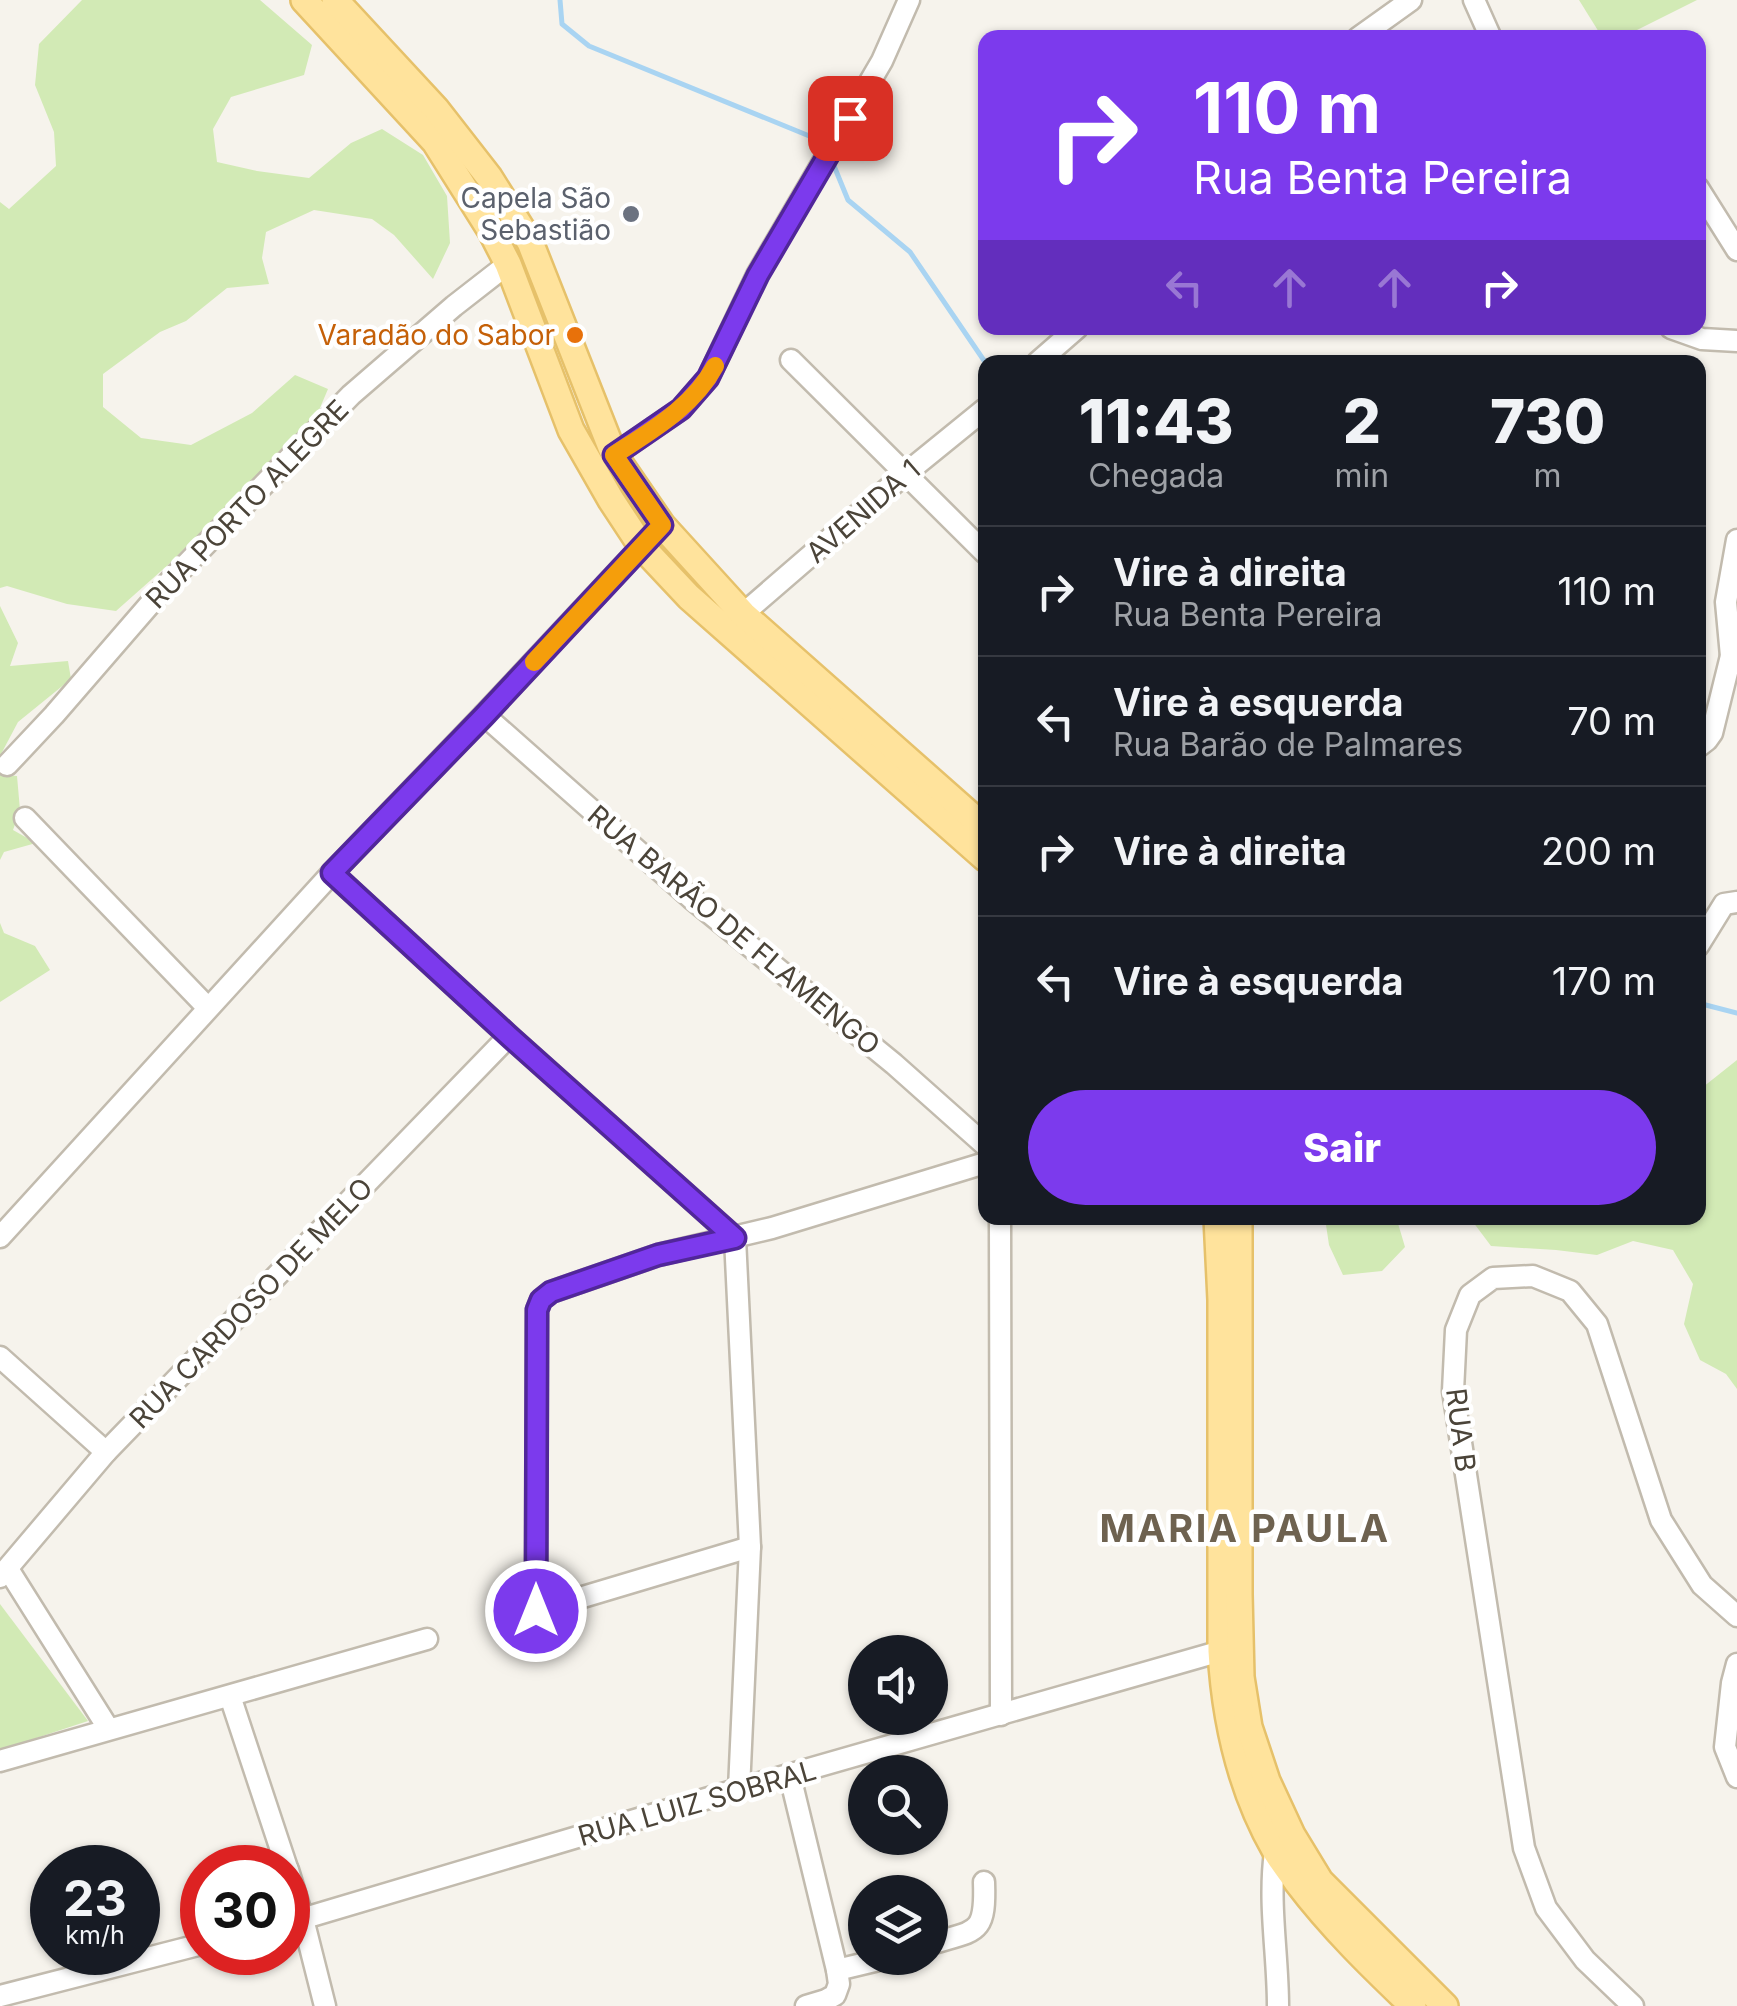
<!DOCTYPE html>
<html lang="pt">
<head>
<meta charset="utf-8">
<style>
	body { margin:0; font-family:Inter,sans-serif; background:#242831; color:#f1f3f6; height:100vh; display:flex; flex-direction:column; font-size:38px; white-space:nowrap }
	* { box-sizing:border-box; margin:0 }
	p { font-size:32px; color:#9ea1a6 }
	.icon { flex:none; width:55px; height:55px; fill:none; stroke:currentColor; stroke-width:2; stroke-linecap:round; stroke-linejoin:round }
	.map { position:relative; flex:1; overflow:hidden }
	.side { position:absolute; left:978px; top:355px; width:728px; height:870px; display:flex; flex-direction:column; background:#171b24; border-radius:20px; box-shadow:0 2px 8px #0004 }
	.side>* { flex:none }
	.guide { position:absolute; left:978px; top:30px; width:728px; height:305px; border-radius:20px; box-shadow:0 2px 8px #0004; background:#7c3aed; color:#fff; overflow:hidden }
	.buttons { position:absolute; left:848px; top:1635px; display:grid; gap:20px }
	.buttons a { display:grid; place-items:center; width:100px; height:100px; border-radius:50%; background:#171b24; box-shadow:0 2px 8px #0004; font-size:50px }
	.speed { position:absolute; left:30px; top:1845px; display:flex; gap:20px; font-size:50px; font-weight:700; text-align:center }
	.speed>* { display:grid; place-content:center; width:130px; height:130px; border-radius:50%; background:#171b24; box-shadow:0 2px 8px #0004; line-height:1 }
	.speed small { font-size:25px; font-weight:400 }
	.speed .limit { border:15px solid #d22; background:#fff; color:#111 }
	.pin { position:absolute; display:grid; place-items:center; width:85px; height:85px; color:#fff; margin:-42px; border-radius:20px; box-shadow:0 5px 15px #0006 }
	.me { position:absolute; width:110px; margin:-55px; rotate:0deg; stroke-linejoin:round; filter:drop-shadow(0 0 8px #0008) }
	.turn { display:flex; align-items:center; gap:35px; height:210px; padding:0 50px; font-size:45px }
	.turn .icon { width:130px; height:130px; stroke-width:2.5 }
	.turn b { display:block; font-size:70px; line-height:85px }
	.lanes { display:flex; align-items:center; height:95px; padding:0 50px; background:#0003; justify-content:center; gap:50px; direction:ltr }
	.lanes .off { opacity:.35 }
	.eta { display:flex; justify-content:space-evenly; align-items:center; height:170px; text-align:center }
	.eta b { font-size:60px; font-weight:800; line-height:70px }
	.button { display:flex; gap:20px; margin-top:auto; padding:20px 50px }
	.button a { flex:1; height:115px; border-radius:60px; background:#7c3aed; color:#fff; font-size:40px; font-weight:800; line-height:115px; text-align:center }
	ul { padding:0; list-style:none }
	li { display:flex; align-items:center; gap:30px; height:130px; padding:0 50px; border-top:2px solid #363941 }
	li div { flex:1 }
	li b { display:block; font-size:38px }
	li em { font-style:normal }
	.map>svg:first-child { display:block }
</style>
</head>
<body>
<div class="map">
<svg width="1737" height="2006" viewBox="0 0 1737 2006">
	<rect width="100%" height="100%" fill="#f6f3ec"/>
	<g fill="#d2eab5">
		<polygon points="82,0 260,0 312,45 304,75 231,97 213,129 217,162 257,171 309,178 351,143 382,129 423,155 447,196 450,243 433,279 394,235 372,219 314,210 266,232 262,258 269,284 227,288 186,321 160,332 103,374 103,407 141,438 191,445 252,413 295,375 328,389 317,415 169,564 116,611 67,604 7,586 0,588 0,202 9,209 56,166 54,132 35,85 39,44"/>
		<polygon points="1579,0 1697,0 1623,37 1602,37"/>
		<polygon points="0,606 18,643 10,666 68,661 71,679 18,722 0,756"/>
		<polygon points="0,775 17,776 20,810 13,830 36,843 4,852 0,860"/>
		<polygon points="0,923 4,933 35,946 50,970 0,1002"/>
		<polygon points="1737,1060 1737,1389 1726,1374 1700,1360 1684,1324 1693,1284 1673,1250 1633,1241 1597,1255 1556,1250 1491,1246 1470,1218 1698,1218 1698,1091"/>
		<polygon points="1325,1218 1398,1218 1397,1220 1405,1247 1382,1271 1343,1275 1329,1245"/>
		<polygon points="0,1604 88,1721 0,1750"/>
	</g>
	<g fill="none" stroke-linecap="round" stroke-linejoin="round">
		<g stroke="#a9d4f2" stroke-width="5">
			<polyline points="560,0 562,24 589,46 824,142 825,146"/>
			<polyline points="832,161 848,200 910,252 985,362"/>
			<polyline points="1698,1003 1737,1013"/>
		</g>
		<defs>
			<g id="minor">
				<polyline points="1474,0 1491,38"/>
				<polyline points="1358,38 1411,0"/>
				<polyline points="1698,188 1737,250"/>
				<polyline points="1671,328 1702,339 1737,341"/>
				<polyline points="791,360 985,553"/>
				<polyline points="1038,362 1077,328"/>
				<polyline points="614,455 681,409 708,378 757,275 882,61 909,0"/>
				<polyline points="743,614 905,474 985,409"/>
				<polyline points="1731,656 1726,602 1737,540"/>
				<polyline points="484,715 691,898 894,1064 985,1145"/>
				<polyline points="1698,747 1707,740 1712,733 1731,656 1737,649"/>
				<polyline points="7,765 54,715 170,581 351,395 454,306 508,264"/>
				<polyline points="25,818 208,1008"/>
				<polyline points="332,873 509,1036 735,1238 750,1547 739,1789"/>
				<polyline points="1698,946 1724,904 1737,902"/>
				<polyline points="1000,1218 1001,1715"/>
				<polyline points="0,1237 332,873 484,715 662,525"/>
				<polyline points="0,1357 106,1452"/>
				<polyline points="750,1547 536,1611 537,1310 541,1300 551,1292 658,1255 772,1228 985,1163"/>
				<polyline points="8,1569 108,1728"/>
				<polyline points="0,1577 106,1452 509,1036"/>
				<polyline points="1737,1664 1732,1683 1725,1747 1737,1777"/>
				<polyline points="230,1696 287,1868"/>
				<polyline points="0,1761 427,1639"/>
				<polyline points="790,1776 837,1970 839,1984 835,1995 826,2000 806,2006"/>
				<path d="M1275,1852C1268,1904 1278,1954 1278,2006"/>
				<polyline points="288,1870 303,1919 325,2006"/>
				<polyline points="288,1923 739,1789 1221,1651"/>
				<path d="M930,1944C976,1930 986,1936 984,1882"/>
				<polyline points="837,1970 887,1958"/>
				<polyline points="0,1996 202,1944"/>
				<polyline points="1633,2006 1585,1960 1546,1908 1524,1848 1453,1391 1456,1330 1470,1295 1493,1278 1533,1276 1570,1291 1597,1324 1661,1520 1702,1585 1737,1616"/>
			</g>
			<g id="major">
				<polyline points="304,0 435,142 491,231 508,264 571,430 611,500 642,547 689,597 985,858"/>
				<polyline points="335,0 436,109 489,177 530,242 614,455 662,525 743,614 985,828"/>
				<path d="M1217,1218L1221,1300V1651C1225,1720 1240,1789 1275,1850C1281,1861 1290,1871 1297,1882C1331,1927 1372,1967 1413,2006"/>
				<polyline points="1239,1218 1239,1594 1241,1677 1249,1727 1267,1781 1292,1835 1320,1881 1445,2006"/>
			</g>
		</defs>
		<use href="#minor" stroke="#c2bbae" stroke-width="25"/>
		<use href="#major" stroke="#e6c16a" stroke-width="30"/>
		<use href="#minor" stroke="#fff" stroke-width="20"/>
		<use href="#major" stroke="#ffe39c" stroke-width="25"/>
	</g>
	<g fill="none" stroke-linecap="round" stroke-linejoin="round">
		<defs>
			<polyline id="route" points="536,1611 537,1310 541,1300 551,1292 658,1255 735,1238 509,1036 332,873 484,716 662,525 614,455 681,409 708,378 758,275 850,118"/>
		</defs>
		<use href="#route" stroke="#51269a" stroke-width="25"/>
		<use href="#route" stroke="#7c3aed" stroke-width="18"/>
		<path stroke="#f59e0b" stroke-width="18" d="M534,662L662,525L614,455C652,430 693,407 715,366"/>
	</g>
	<circle fill="#6b7280" stroke="#fff" stroke-width="4" cx="631" cy="214" r="10"/>
	<circle fill="#e8710a" stroke="#fff" stroke-width="4" cx="575" cy="335" r="10"/>
	<g text-anchor="middle" dominant-baseline="central" stroke-width="9" stroke-linejoin="round" paint-order="stroke">
		<g font-size="28" fill="#5b616d" stroke="#fff" text-anchor="end">
			<text x="611" y="198">Capela São<tspan x="611" dy="32">Sebastião</tspan></text>
		</g>
		<g font-size="28" fill="#c56008" stroke="#fff" text-anchor="end">
			<text x="555" y="335">Varadão do Sabor</text>
		</g>
		<g font-size="28" fill="#4b4439" stroke="#fff">
			<text transform="translate(247 504) rotate(-46)">RUA PORTO ALEGRE</text>
			<text transform="translate(863 511) rotate(-41)">AVENIDA 1</text>
			<text transform="translate(734 930) rotate(40)">RUA BARÃO DE FLAMENGO</text>
			<text transform="translate(251 1303) rotate(-46)">RUA CARDOSO DE MELO</text>
			<text transform="translate(1461 1430) rotate(83)">RUA B</text>
			<text transform="translate(697 1803) rotate(-16)">RUA LUIZ SOBRAL</text>
		</g>
		<g font-size="38" font-weight="bold" letter-spacing="2.5" fill="#6e6250" stroke="#fff">
			<text x="1245" y="1528">MARIA PAULA</text>
		</g>
	</g>
</svg>
<div class="buttons">
<a><svg class="icon" aria-label="sound" viewBox="0 0 24 24"><path d="M4 9h4l5-4v14l-5-4H4zM17 9q2 3 0 6"/></svg></a>
<a><svg class="icon" aria-label="search" viewBox="0 0 24 24"><circle cx="10" cy="10" r="6"/><path d="M15 15l6 6"/></svg></a>
<a><svg class="icon" aria-label="layers" viewBox="0 0 24 24"><path d="M12 4l9 5-9 5-9-5zM3 14l9 5 9-5"/></svg></a>
</div>
<div class="speed"><div>23<small>km/h</small></div><div class="limit">30</div></div>
<div class="pin" style="left:850px;top:118px;background:#d93025"><svg class="icon" aria-label="arrive" viewBox="0 0 24 24"><path d="M6 21V4h12l-3 4 3 4H6"/></svg></div>
<svg class="me" style="left:536px;top:1611px" viewBox="-20 -20 40 40"><circle r="17" fill="#7c3aed" stroke="#fff" stroke-width="3"/><path d="M0-11L8 9 0 5-8 9z" fill="#fff"/></svg>
<div class="guide">
<div class="turn"><svg class="icon" aria-label="right" viewBox="0 0 24 24"><path d="M7 20v-9h11M14 6l5 5-5 5"/></svg><div><b>110 m</b>Rua Benta Pereira</div></div>
<div class="lanes"><svg class="icon off" aria-label="left" viewBox="0 0 24 24"><path d="M17 20v-9H6M10 6l-5 5 5 5"/></svg><svg class="icon off" aria-label="ahead" viewBox="0 0 24 24"><path d="M12 20V5M6 11l6-6 6 6"/></svg><svg class="icon off" aria-label="ahead" viewBox="0 0 24 24"><path d="M12 20V5M6 11l6-6 6 6"/></svg><svg class="icon" aria-label="right" viewBox="0 0 24 24"><path d="M7 20v-9h11M14 6l5 5-5 5"/></svg></div>
</div>
<section class="side">
<div class="eta">
<div><b>11:43</b><p>Chegada</p></div>
<div><b>2</b><p>min</p></div>
<div><b>730</b><p>m</p></div>
</div>
<ul>
<li><svg class="icon" aria-label="right" viewBox="0 0 24 24"><path d="M7 20v-9h11M14 6l5 5-5 5"/></svg><div><b>Vire à direita</b><p>Rua Benta Pereira</p></div><em>110 m</em></li>
<li><svg class="icon" aria-label="left" viewBox="0 0 24 24"><path d="M17 20v-9H6M10 6l-5 5 5 5"/></svg><div><b>Vire à esquerda</b><p>Rua Barão de Palmares</p></div><em>70 m</em></li>
<li><svg class="icon" aria-label="right" viewBox="0 0 24 24"><path d="M7 20v-9h11M14 6l5 5-5 5"/></svg><div><b>Vire à direita</b></div><em>200 m</em></li>
<li><svg class="icon" aria-label="left" viewBox="0 0 24 24"><path d="M17 20v-9H6M10 6l-5 5 5 5"/></svg><div><b>Vire à esquerda</b></div><em>170 m</em></li>
</ul>
<div class="button"><a>Sair</a></div>
</section>
</div>
</body>
</html>
